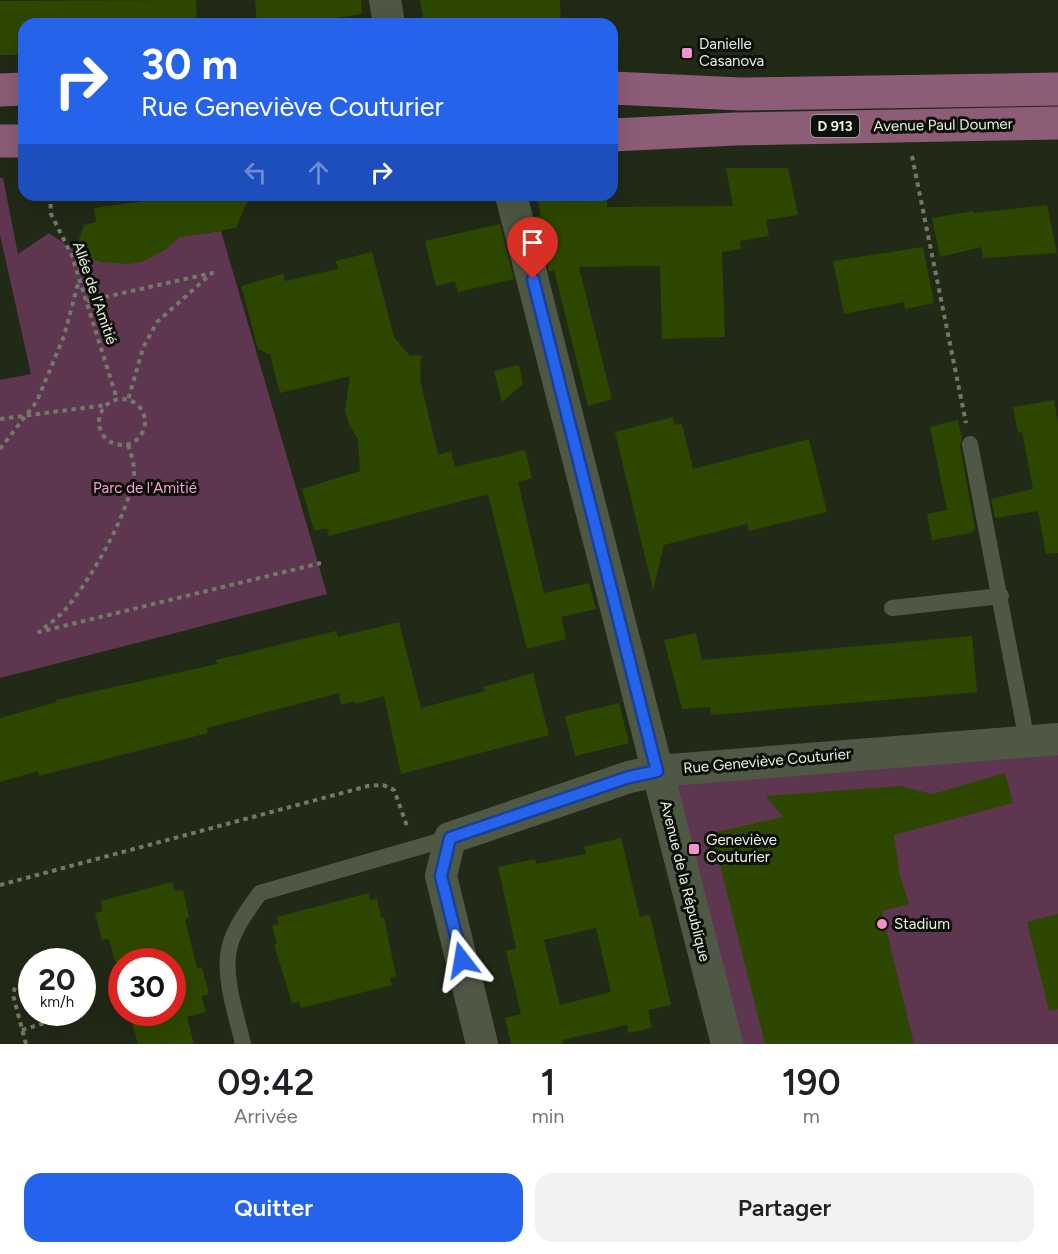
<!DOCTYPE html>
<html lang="fr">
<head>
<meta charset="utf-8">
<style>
	body { margin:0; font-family:Figtree,sans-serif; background:#f2f2f2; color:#202124; height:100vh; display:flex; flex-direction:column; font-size:22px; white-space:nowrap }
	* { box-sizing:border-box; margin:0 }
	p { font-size:20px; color:#757577 }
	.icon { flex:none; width:33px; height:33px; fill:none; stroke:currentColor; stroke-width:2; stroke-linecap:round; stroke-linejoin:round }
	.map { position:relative; height:1044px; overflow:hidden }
	.drawer { display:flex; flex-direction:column; background:#fff; flex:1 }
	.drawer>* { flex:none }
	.top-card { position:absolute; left:18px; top:18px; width:600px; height:183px; border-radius:18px; box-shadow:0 6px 24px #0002; background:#2563eb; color:#fff; overflow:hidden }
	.speed { position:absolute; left:18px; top:948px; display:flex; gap:12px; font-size:30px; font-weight:700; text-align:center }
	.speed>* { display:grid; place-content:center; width:78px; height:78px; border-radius:50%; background:#fff; box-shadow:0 6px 24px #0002; line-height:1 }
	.speed small { font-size:15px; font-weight:400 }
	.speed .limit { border:9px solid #d22; background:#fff; color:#111 }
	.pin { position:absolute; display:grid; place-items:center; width:51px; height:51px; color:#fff; margin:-62px -26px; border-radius:50% 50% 50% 0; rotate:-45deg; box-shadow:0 0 6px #0007 }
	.pin .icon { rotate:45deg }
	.me { position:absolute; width:66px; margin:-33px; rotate:346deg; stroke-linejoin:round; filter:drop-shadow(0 0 4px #0008) }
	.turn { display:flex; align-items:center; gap:21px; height:126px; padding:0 24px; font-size:27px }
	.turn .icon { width:78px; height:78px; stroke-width:2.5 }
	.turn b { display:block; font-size:42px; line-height:51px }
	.lanes { display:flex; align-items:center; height:57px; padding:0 24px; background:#0003; justify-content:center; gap:30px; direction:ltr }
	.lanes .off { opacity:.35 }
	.eta { display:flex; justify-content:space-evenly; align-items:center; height:102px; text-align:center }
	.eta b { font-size:36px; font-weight:600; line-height:42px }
	.cta { display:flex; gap:12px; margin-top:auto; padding:12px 24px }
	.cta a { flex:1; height:69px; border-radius:18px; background:#2563eb; color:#fff; font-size:24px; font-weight:600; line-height:69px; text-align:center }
	.cta a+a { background:#f2f2f2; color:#202124 }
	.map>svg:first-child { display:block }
</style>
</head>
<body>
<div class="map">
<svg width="1058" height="1044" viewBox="0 0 1058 1044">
	<rect width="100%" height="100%" fill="#212917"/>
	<g fill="#5f3650">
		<polygon points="0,178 3,178 18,254 49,233 75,251 221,231 327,594 0,678 0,380 31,374 0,235"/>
		<polygon points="1058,749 1058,1044 743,1044 671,805 674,782"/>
	</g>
	<g fill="#2e4700" fill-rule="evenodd">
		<polygon points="196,0 197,24 24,24 24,55 0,55 0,1"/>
		<polygon points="255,0 361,0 362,14 300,24 257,24"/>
		<polygon points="420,0 560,0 561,24 424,24"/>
		<polygon points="726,168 788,168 798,215 766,220 769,236 740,241 741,249 722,252 725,337 662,339 660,266 579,267 612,399 588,406 554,270 549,272 535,216 541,215 536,195 607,195 607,207 733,206"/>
		<polygon points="188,195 250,195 236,228 180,237 165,250 141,262 127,264 100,262 75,251 84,225 96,222 94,208"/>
		<polygon points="1047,205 1057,253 983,258 981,247 940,257 932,218 973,211 974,213"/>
		<polygon points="500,224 514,279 458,292 455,281 436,286 425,241"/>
		<polygon points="923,247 934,303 905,309 904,302 844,314 833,261"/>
		<polygon points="372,252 394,337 410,356 421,355 420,380 438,455 451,451 455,467 525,450 532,478 518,482 544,593 589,583 596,609 561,617 566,639 527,649 488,494 329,536 327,528 314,531 302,489 360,471 358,439 349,424 345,411 350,376 280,393 270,355 258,349 241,286 283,274 285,281 338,269 336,261"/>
		<polygon points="519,365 523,384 502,402 494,371"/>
		<polygon points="1054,400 1058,423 1058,553 1046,554 1038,511 995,518 991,499 1033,489 1022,432 1018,433 1013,407"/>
		<polygon points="673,417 675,425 682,424 693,469 809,439 827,512 749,531 747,524 664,545 653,590 615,432"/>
		<polygon points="958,420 962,438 960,446 975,528 971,533 932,540 927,514 947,510 930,427"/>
		<polygon points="399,622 421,708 485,691 483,687 533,673 549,735 401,774 384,696 355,704 354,701 341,705 339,693 207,728 208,733 50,773 39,776 38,771 0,782 0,718 57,702 56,700 217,664 216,660 266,648 336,631 338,637"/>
		<polygon points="696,633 702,660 972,636 977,692 711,715 710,707 682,709 664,640"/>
		<polygon points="619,703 629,743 575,756 565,716"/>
		<polygon points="1005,773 1013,803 894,835 900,876 909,904 882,911 914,1044 765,1044 712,833 783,817 766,796 900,786 933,794"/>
		<path d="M621,838L640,917L650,915L671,1005L648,1010L652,1028L628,1033L627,1025L562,1040L563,1044H511L505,1018L521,1014L506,951L516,948L498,867L535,859L536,864L586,854L584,847ZM596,928L611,992L560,1005L544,940Z"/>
		<polygon points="172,882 175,891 183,890 189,917 185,919 197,968 202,967 209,994 201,996 206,1012 187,1017 194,1044 138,1044 129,1012 172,1012 172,962 115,962 109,939 102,940 95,913 103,911 101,901"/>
		<polygon points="369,893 370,900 377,899 381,917 384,917 396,976 390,978 392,985 301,1008 299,1002 292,1003 274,945 277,944 272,926 279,924 277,917"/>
		<polygon points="1058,914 1058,1009 1049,1011 1027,922"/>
	</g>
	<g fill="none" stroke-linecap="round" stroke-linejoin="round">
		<g stroke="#727969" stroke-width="4" stroke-dasharray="4.5 4.5" stroke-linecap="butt">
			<polyline points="912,156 966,423"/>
			<polyline points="50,195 51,214 72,256 117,399"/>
			<polyline points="87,301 212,273 157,322 143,348 128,400"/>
			<circle cx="122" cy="422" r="23"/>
			<polyline points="0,419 106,405"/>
			<path d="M128,445C132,456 136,469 133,481C125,520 90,581 64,611C57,619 47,625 39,632L321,563"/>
			<polyline points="0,449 37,401 64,336 79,280"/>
			<polyline points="0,885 368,786 383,785 394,790 407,826"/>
			<polyline points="22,1030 51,1021"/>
			<polyline points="26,1044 13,995 15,987 32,979"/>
		</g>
		<g stroke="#4f5845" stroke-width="16">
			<polyline points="970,444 1027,741"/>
			<polyline points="892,608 1001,596"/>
			<path d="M243,1044C237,1017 225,984 228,956C230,933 247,911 260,893L450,838"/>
		</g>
		<g stroke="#4f5845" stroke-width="32">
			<polyline points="385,0 389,24"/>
			<polyline points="511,195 727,1044"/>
			<polyline points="482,1044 441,876 450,838 629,777 657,771 1058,739"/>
		</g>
		<g stroke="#8d5c77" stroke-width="33">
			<polyline points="612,88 741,94 1058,89"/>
			<polyline points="0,90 24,89"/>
			<polyline points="612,135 735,129 1058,123"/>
			<polyline points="0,141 24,141"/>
		</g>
	</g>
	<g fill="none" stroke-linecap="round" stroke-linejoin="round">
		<defs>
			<polyline id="route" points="462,960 441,876 450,838 629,777 657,771 533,279"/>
		</defs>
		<use href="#route" stroke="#184099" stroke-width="15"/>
		<use href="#route" stroke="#2563eb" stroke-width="10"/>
	</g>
	<g fill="#f591d2" stroke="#0c1008" stroke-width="2">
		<rect x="681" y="47" width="12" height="12" rx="3"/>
		<rect x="688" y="843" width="12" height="12" rx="3"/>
		<circle cx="882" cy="924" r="6"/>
	</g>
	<g text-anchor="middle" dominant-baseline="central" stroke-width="6" stroke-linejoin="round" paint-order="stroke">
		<rect fill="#0c1008" stroke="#a7ada2" stroke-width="1.5" x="811" y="115" width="48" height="22" rx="4.5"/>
		<g font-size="14" font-weight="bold" fill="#eaf0e4">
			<text x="835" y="126">D 913</text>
		</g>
		<g font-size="15" fill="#eaf0e4" stroke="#0c1008" text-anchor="start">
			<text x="699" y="44">Danielle<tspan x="699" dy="17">Casanova</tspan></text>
			<text x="706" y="840">Geneviève<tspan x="706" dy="17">Couturier</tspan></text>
			<text x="894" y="924">Stadium</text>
		</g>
		<g font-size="15" fill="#eaf0e4" stroke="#0c1008">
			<text transform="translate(943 125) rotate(-1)">Avenue Paul Doumer</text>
			<text transform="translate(95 293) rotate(71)">Allée de l'Amitié</text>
			<text transform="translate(767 761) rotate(-5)">Rue Geneviève Couturier</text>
			<text transform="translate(685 881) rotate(76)">Avenue de la République</text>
		</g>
		<g font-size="15" fill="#fa9fd9" stroke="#0c1008">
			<text x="145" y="488">Parc de l'Amitié</text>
		</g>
	</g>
</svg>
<div class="speed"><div>20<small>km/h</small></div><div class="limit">30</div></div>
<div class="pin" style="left:533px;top:279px;background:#d93025"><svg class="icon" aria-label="arrive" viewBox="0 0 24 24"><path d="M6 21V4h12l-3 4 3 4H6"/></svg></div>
<svg class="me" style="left:462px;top:960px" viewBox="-20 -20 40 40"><path d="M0-17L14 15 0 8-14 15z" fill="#2563eb" stroke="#fff" stroke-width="4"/></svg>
<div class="top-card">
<div class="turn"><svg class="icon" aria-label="right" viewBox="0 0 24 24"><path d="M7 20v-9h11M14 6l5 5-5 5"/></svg><div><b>30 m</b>Rue Geneviève Couturier</div></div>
<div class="lanes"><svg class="icon off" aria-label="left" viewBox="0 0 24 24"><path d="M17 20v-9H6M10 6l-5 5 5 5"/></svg><svg class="icon off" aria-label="ahead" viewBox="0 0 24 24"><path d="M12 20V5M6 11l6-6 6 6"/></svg><svg class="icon" aria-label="right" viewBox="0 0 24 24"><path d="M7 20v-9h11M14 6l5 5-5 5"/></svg></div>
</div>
</div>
<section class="drawer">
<div class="eta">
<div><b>09:42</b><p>Arrivée</p></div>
<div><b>1</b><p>min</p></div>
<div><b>190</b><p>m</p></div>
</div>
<div class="cta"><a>Quitter</a><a>Partager</a></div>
</section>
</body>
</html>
